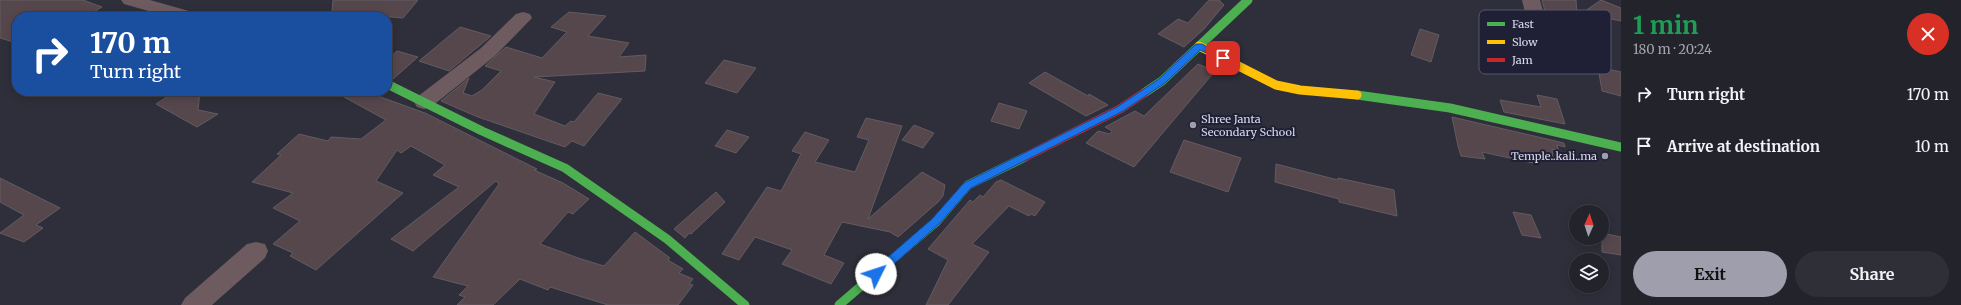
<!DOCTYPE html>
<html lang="en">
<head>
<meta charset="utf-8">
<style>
	body { margin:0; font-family:Merriweather,serif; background:#2f2f38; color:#f1f3f6; height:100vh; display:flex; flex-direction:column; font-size:15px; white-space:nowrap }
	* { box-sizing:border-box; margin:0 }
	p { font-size:13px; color:#a3a4a9 }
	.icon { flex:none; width:22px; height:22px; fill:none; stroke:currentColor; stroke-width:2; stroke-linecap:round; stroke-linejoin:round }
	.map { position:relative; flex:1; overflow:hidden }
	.sheet { display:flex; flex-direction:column; background:#23232c; width:340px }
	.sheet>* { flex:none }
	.guide { position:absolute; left:12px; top:12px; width:380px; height:84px; border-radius:16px; box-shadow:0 2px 10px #0003,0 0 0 1px #404048; background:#1a4fa0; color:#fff; overflow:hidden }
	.needle { width:26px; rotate:3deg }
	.buttons { position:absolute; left:1569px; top:205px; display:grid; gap:8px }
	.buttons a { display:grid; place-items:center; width:40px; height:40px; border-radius:50%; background:#23232c; box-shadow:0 2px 10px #0003,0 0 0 1px #404048; font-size:20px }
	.pin { position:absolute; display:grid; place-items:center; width:34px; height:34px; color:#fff; margin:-17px; border-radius:8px; box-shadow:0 2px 6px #0006 }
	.me { position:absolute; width:44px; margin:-22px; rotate:49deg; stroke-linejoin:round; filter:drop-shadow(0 0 3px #0008) }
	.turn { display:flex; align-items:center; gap:14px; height:84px; padding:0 12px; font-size:18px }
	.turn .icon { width:52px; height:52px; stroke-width:2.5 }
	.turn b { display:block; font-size:28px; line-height:34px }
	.round { display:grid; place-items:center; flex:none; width:42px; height:42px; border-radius:21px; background:#2f2f38 }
	.overview { display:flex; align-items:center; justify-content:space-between; height:68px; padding:0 12px }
	h1 { font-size:24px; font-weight:700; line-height:30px; color:#1e9e55 }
	.primary-button { display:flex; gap:8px; margin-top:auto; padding:8px 12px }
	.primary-button a { flex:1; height:46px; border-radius:24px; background:#9e9ead; color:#111; font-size:16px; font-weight:700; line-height:46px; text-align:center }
	.primary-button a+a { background:#2f2f38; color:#f1f3f6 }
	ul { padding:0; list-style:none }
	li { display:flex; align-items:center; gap:12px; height:52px; padding:0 12px }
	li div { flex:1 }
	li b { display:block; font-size:15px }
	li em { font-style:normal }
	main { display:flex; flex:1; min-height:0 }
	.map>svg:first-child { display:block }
</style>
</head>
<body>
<main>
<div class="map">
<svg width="1621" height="305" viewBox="0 0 1621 305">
	<rect width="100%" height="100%" fill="#2f2f3b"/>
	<g fill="#56474d" stroke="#625c60">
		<polygon points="0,0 83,0 102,7 85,17 17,17 17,43 0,38"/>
		<polygon points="333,0 418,0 403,18 332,12"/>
		<polygon points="1209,0 1219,0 1224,5 1204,29 1184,47 1158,34 1178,19 1188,23"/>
		<polygon points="1542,0 1576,0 1578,25 1559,20 1560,29 1549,26"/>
		<polygon points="1601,0 1621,8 1621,21 1582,13"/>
		<polygon points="569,12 606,16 588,36 629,43 619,57 646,55 645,71 534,77 555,82 534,114 565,126 571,121 574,122 598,93 622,99 584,146 572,141 565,147 478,117 441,101 469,78 463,93 472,96 482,90 501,71 485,66 506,47 542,58 567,32 551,27"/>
		<polygon points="460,27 491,36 449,71 419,61"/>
		<polygon points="1420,29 1439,35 1431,62 1411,55"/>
		<polygon points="397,51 418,57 393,79 387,77 387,60"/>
		<polygon points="724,60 756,68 737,93 705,83"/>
		<polygon points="1198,64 1215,71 1134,167 1086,143 1098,131 1110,134 1112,131 1105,127 1135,111 1144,116"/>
		<polygon points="1598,67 1621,72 1621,96 1602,91"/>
		<polygon points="1045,72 1088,96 1089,94 1108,105 1086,116 1029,83"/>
		<polygon points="176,91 200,91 198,110 218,114 197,127 156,104"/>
		<polygon points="333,91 364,91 425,113 537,169 534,170 563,183 589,199 573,214 568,212 540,244 578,258 604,266 635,232 670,258 668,260 683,269 679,273 693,279 689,284 693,285 678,305 608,305 550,287 548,290 520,279 493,305 457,305 465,297 459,295 468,286 433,277 499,184 496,181 413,251 391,239 459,187 433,175 445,165 411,146 401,153 397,150 376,181 403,193 316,270 290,256 293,253 273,244 300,221 273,208 293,193 252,182 281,155 277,154 299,134 328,141 331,137 361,139 386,120"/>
		<polygon points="1537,95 1557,99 1565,124 1504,112 1500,100 1541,107"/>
		<polygon points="999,103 1027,111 1019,129 991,121"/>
		<polygon points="1452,117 1564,143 1565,147 1557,145 1559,151 1552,149 1553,159 1530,153 1533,163 1482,152 1485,159 1461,156 1458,146"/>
		<polygon points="866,118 902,126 868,219 922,172 945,185 943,196 938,202 898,237 890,232 842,222 824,255 844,263 831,284 782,264 792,250 755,237 739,260 722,254 767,187 781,191 801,154 792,151 805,132 829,140 815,162 855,172 869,140 857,137"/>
		<polygon points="914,125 934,133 923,148 902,140"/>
		<polygon points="727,130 749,137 736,153 715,146"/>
		<polygon points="1184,140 1241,158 1228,192 1170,172"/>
		<polygon points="1276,164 1338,180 1338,178 1394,190 1397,216 1339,202 1339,199 1275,182"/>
		<polygon points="0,178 60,208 36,225 43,228 24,242 0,233 24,215 0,202"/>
		<polygon points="1001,180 1045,202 1035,216 1031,214 1029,216 1009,206 972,244 989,252 948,305 926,305 948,260 928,249 970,200 973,202 980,195 983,197 996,182"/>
		<polygon points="716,192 725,202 691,234 689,233 685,238 674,229"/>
		<polygon points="1513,212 1531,215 1541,238 1522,235"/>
		<polygon points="1602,233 1621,237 1621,255 1602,252"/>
	</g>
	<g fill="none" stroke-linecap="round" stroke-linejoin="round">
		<g fill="#6e5b5f" fill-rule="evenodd">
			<polygon points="121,0 150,0 196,13 198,17 169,17 124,4"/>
			<polygon points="1522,0 1540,0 1556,57 1553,61 1546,63 1539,61 1536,57"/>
			<polygon points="523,12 530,14 532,18 495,56 431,107 424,109 417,107 414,102 417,97 481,48 516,14"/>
			<polygon points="256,242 265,244 268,251 265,258 212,305 181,305 185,298 247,244"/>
		</g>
		<g stroke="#4caf50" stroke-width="9">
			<polyline points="387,84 482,131 565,168 667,239 745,305"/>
			<polyline points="1144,93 1162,81 1248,0"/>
			<polyline points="1357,95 1450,108 1621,147"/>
			<polyline points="839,305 936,222 968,185 1025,157"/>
		</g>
		<polyline stroke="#ffc107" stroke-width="9" points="1199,46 1276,85 1300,90 1357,95"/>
		<polyline stroke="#c62828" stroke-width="9" points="1025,157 1120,109 1144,93"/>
	</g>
	<polygon fill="#1a73e8" stroke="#114b97" points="1196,44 1202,44 1227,58 1223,60 1220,59 1200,50 1165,83 1123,111 971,188 939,224 879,277 872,277 870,274 872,271 932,219 964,183 1117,107 1159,79"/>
	<g fill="#9e9ead" stroke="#1f1f36" stroke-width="1.5">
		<circle cx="1193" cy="125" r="4"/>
		<circle cx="1605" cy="156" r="4"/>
	</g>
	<g text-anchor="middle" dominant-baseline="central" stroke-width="4" stroke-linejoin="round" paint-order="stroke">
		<g font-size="11" fill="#d9daea" stroke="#1f1f36" text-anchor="start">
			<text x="1201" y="119">Shree Janta<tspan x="1201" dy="13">Secondary School</tspan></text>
			<text x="1597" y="156" text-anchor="end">Temple..kali..ma</text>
		</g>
	</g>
	<rect x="1479" y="10" width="132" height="64" rx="6" fill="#1f1f36" stroke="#57576c" stroke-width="1"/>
	<rect x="1487" y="22" width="18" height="4" fill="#4caf50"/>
	<rect x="1487" y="40" width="18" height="4" fill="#ffc107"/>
	<rect x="1487" y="58" width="18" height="4" fill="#c62828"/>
	<g font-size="11" fill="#d9daea">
		<text x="1512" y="28">Fast</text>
		<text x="1512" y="46">Slow</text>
		<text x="1512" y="64">Jam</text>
	</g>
</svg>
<div class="buttons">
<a><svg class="needle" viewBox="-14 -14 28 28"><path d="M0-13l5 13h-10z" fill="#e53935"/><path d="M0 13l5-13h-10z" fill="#a3a4a9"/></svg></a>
<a><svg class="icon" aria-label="layers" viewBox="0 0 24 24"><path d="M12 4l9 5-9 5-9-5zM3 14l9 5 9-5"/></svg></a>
</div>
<div class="pin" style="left:1223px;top:58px;background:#d93025"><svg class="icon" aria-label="arrive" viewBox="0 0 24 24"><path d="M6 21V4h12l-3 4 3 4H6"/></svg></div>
<svg class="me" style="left:876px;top:274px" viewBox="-20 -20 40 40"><circle r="19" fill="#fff"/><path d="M0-13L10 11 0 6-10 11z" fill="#1a73e8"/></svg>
<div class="guide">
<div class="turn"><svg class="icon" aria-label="right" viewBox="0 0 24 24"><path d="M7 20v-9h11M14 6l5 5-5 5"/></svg><div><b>170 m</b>Turn right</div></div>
</div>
</div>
<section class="sheet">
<div class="overview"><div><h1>1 min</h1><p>180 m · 20:24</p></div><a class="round" style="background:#d93025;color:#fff"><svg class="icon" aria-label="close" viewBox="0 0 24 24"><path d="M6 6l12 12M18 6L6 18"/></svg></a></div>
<ul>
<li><svg class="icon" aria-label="right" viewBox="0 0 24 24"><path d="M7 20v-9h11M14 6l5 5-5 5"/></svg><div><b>Turn right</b></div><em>170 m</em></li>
<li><svg class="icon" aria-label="arrive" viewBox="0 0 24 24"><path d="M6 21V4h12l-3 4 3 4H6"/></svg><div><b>Arrive at destination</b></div><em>10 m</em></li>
</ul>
<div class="primary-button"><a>Exit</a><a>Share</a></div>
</section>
</main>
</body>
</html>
